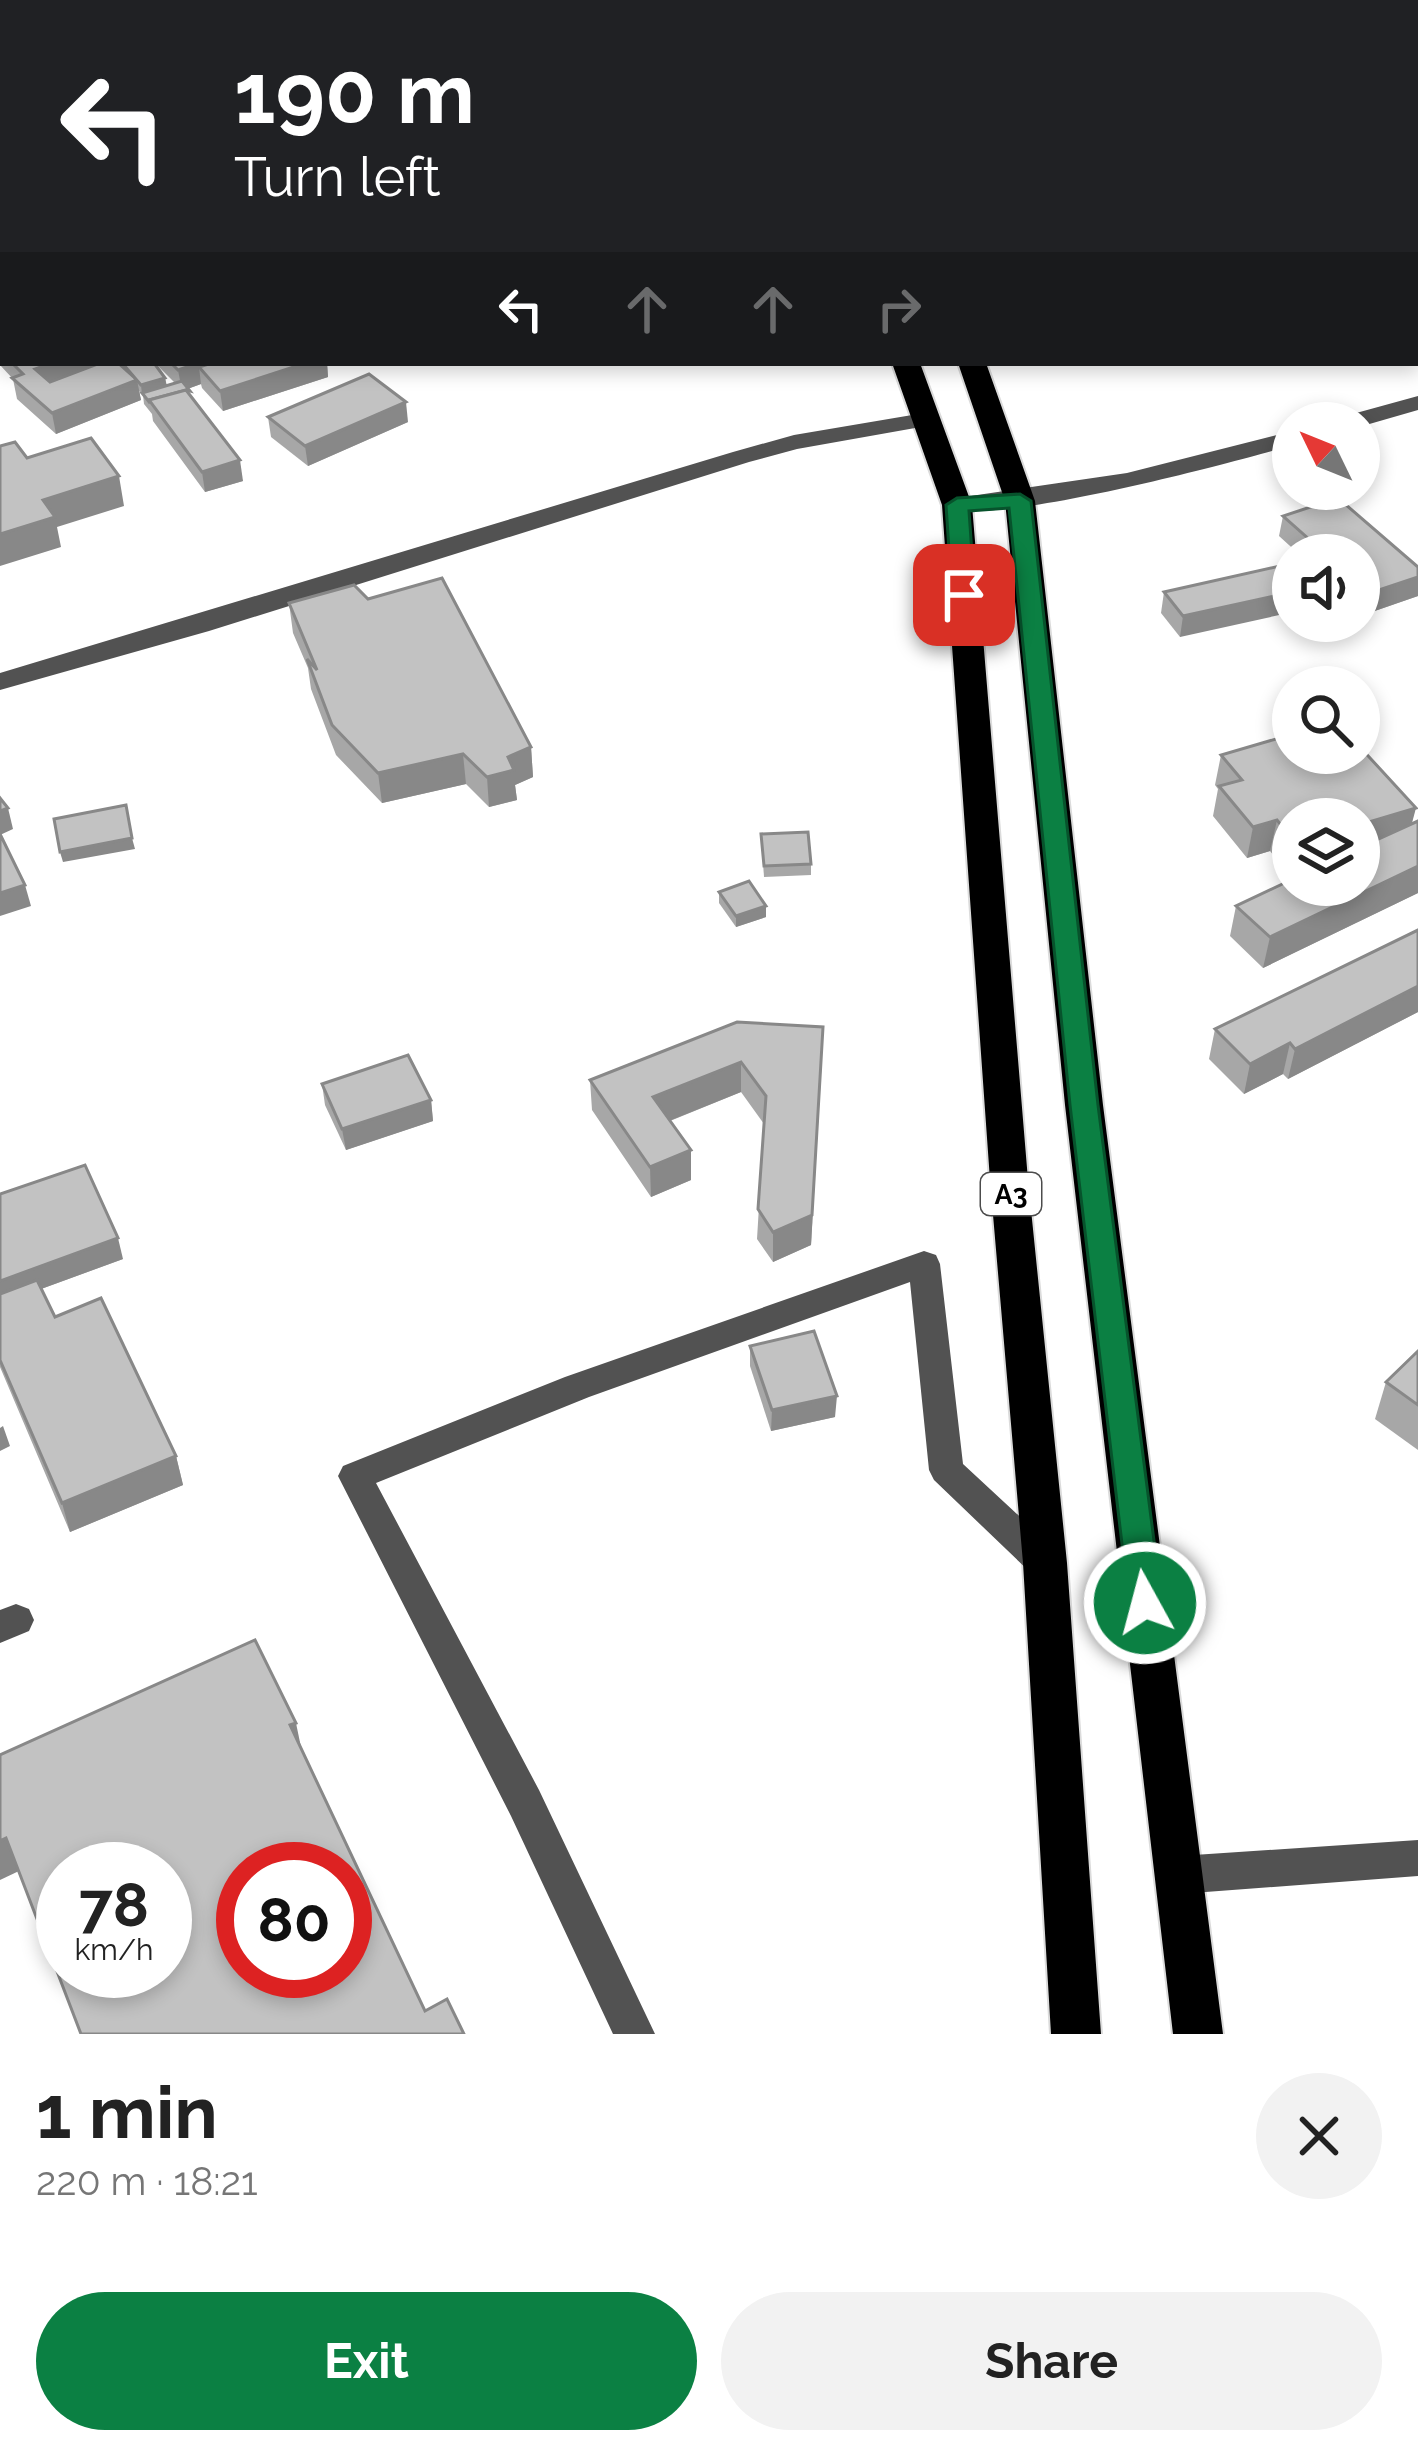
<!DOCTYPE html>
<html lang="en">
<head>
<meta charset="utf-8">
<style>
	body { margin:0; font-family:Raleway,sans-serif; background:#f2f2f2; color:#222; height:100vh; display:flex; flex-direction:column; font-size:45px; white-space:nowrap }
	* { box-sizing:border-box; margin:0 }
	p { font-size:39px; color:#767676 }
	.icon { flex:none; width:66px; height:66px; fill:none; stroke:currentColor; stroke-width:2; stroke-linecap:round; stroke-linejoin:round }
	.map { position:relative; height:2034px; overflow:hidden }
	.side { display:flex; flex-direction:column; background:#fff; flex:1 }
	.side>* { flex:none }
	.hud { position:absolute; left:0px; top:0px; width:1419px; height:366px; box-shadow:0 6px 18px #0003; background:#202124; color:#fff; overflow:hidden }
	.needle { width:78px; rotate:313deg }
	.fabs { position:absolute; left:1272px; top:402px; display:grid; gap:24px }
	.fabs a { display:grid; place-items:center; width:108px; height:108px; border-radius:50%; background:#fff; box-shadow:0 6px 18px #0003; font-size:60px }
	.speed { position:absolute; left:36px; top:1842px; display:flex; gap:24px; font-size:60px; font-weight:700; text-align:center }
	.speed>* { display:grid; place-content:center; width:156px; height:156px; border-radius:50%; background:#fff; box-shadow:0 6px 18px #0003; line-height:1 }
	.speed small { font-size:30px; font-weight:400 }
	.speed .limit { border:18px solid #d22; background:#fff; color:#111 }
	.pin { position:absolute; display:grid; place-items:center; width:102px; height:102px; color:#fff; margin:-51px; border-radius:24px; box-shadow:0 6px 18px #0006 }
	.me { position:absolute; width:132px; margin:-66px; rotate:353deg; stroke-linejoin:round; filter:drop-shadow(0 0 9px #0008) }
	.turn { display:flex; align-items:center; gap:42px; height:252px; padding:0 36px; font-size:54px }
	.turn .icon { width:156px; height:156px; stroke-width:2.5 }
	.turn b { display:block; font-size:84px; line-height:102px }
	.lanes { display:flex; align-items:center; height:114px; padding:0 36px; background:#0003; justify-content:center; gap:60px; direction:ltr }
	.lanes .off { opacity:.35 }
	.round { display:grid; place-items:center; flex:none; width:126px; height:126px; border-radius:63px; background:#f2f2f2 }
	.head { display:flex; align-items:center; justify-content:space-between; height:204px; padding:0 36px }
	h1 { font-size:72px; font-weight:700; line-height:90px }
	.action { display:flex; gap:24px; margin-top:auto; padding:24px 36px }
	.action a { flex:1; height:138px; border-radius:72px; background:#0b8043; color:#fff; font-size:48px; font-weight:700; line-height:138px; text-align:center }
	.action a+a { background:#f2f2f2; color:#222 }
	.map>svg:first-child { display:block }
</style>
</head>
<body>
<div class="map">
<svg width="1418" height="2034" viewBox="0 0 1418 2034">
	<rect width="100%" height="100%" fill="#fff"/>
	<g fill="none" stroke-linecap="round" stroke-linejoin="round">
		<defs>
			<g id="highway">
				<polygon points="696,0 719,0 721,3 698,3"/>
				<polygon points="757,0 779,0 781,3 759,3"/>
				<polygon points="892,363 920,363 972,505 1028,1180 1067,1563 1101,2034 1051,2034 1023,1563 990,1180 942,505"/>
				<polygon points="958,363 986,363 1035,501 1103,1105 1223,2034 1173,2034 1065,1105 1005,501"/>
			</g>
		</defs>
		<use href="#highway" stroke="#dbdbdb" stroke-width="4"/>
		<g fill="#525252" fill-rule="evenodd">
			<rect x="0" y="173" width="3" height="14"/>
			<polygon points="1416,295 1418,296 1418,312 1416,311"/>
			<polygon points="1418,396 1418,410 1359,427 1359,423 1334,423 1338,418"/>
			<polygon points="924,413 936,420 932,425 797,449 749,462 209,631 0,690 0,673 733,452 794,435"/>
			<path d="M1293,431V445C1243,460 975,532 945,505L957,498L1127,473Z"/>
			<polygon points="924,1251 936,1255 940,1264 963,1464 1058,1552 1063,1563 1058,1574 1045,1578 1032,1574 934,1480 929,1470 910,1282 589,1397 376,1483 539,1790 655,2034 613,2034 511,1816 338,1476 343,1466 565,1377"/>
			<polygon points="16,1604 29,1609 34,1620 29,1631 0,1643 0,1610"/>
			<polygon points="1418,1840 1418,1876 1179,1894 1165,1888 1159,1875 1165,1862 1179,1856"/>
		</g>
		<use href="#highway" fill="#000" fill-rule="evenodd"/>
	</g>
	<g fill="#a7a7a7">
		<polygon points="1306,0 1418,0 1418,22 1416,23 1416,3 1311,3"/>
		<polygon points="3,325 3,363 118,363 124,369 123,364 165,378 167,386 175,383 155,363 327,363 328,377 223,411 202,388 201,384 187,389 243,481 205,492 153,421 152,414 144,404 143,395 139,391 141,400 56,434 17,399 13,379 0,365 0,326"/>
		<polygon points="268,417 408,422 308,466 271,437"/>
		<polygon points="1283,516 1418,567 1418,596 1366,614 1359,608 1359,555 1300,555 1279,536"/>
		<polygon points="1293,563 1180,637 1161,613 1164,592"/>
		<polygon points="289,603 531,747 533,777 515,785 517,800 489,807 466,784 382,803 336,755 311,689 308,668 293,633"/>
		<polygon points="1221,755 1412,824 1418,821 1418,893 1263,968 1230,936 1236,906 1359,885 1293,819 1293,874 1290,875 1270,851 1247,858 1213,816 1218,789 1215,785"/>
		<polygon points="761,834 811,864 811,875 764,877"/>
		<polygon points="719,892 766,917 736,927 719,903"/>
		<polygon points="1418,930 1418,1012 1288,1079 1283,1074 1244,1094 1209,1059 1215,1029"/>
		<polygon points="823,1027 811,1245 773,1262 757,1239 764,1124 741,1092 670,1121 691,1180 651,1197 592,1110 590,1080"/>
		<polygon points="322,1084 431,1100 433,1121 346,1150 325,1105"/>
		<polygon points="0,1194 123,1259 41,1289 55,1317 176,1456 183,1485 70,1532 0,1367"/>
		<polygon points="750,1346 835,1417 771,1431 750,1366"/>
		<polygon points="1418,1351 1418,1450 1375,1419 1386,1382"/>
	</g>
	<g fill="#888">
		<polygon points="1090,0 1120,0 1119,3 1083,3"/>
		<polygon points="3,83 3,104 0,105 0,84"/>
		<polygon points="52,363 116,363 39,389 35,369"/>
		<polygon points="199,363 260,363 199,367 201,384 182,391 178,370"/>
		<polygon points="306,363 327,363 328,377 223,411 220,391"/>
		<polygon points="165,378 167,388 142,395 141,385"/>
		<polygon points="137,380 141,400 56,434 52,413"/>
		<polygon points="406,402 408,422 308,466 305,446"/>
		<polygon points="240,460 243,481 205,492 202,472"/>
		<polygon points="119,476 124,506 57,527 61,547 0,566 0,534 43,500"/>
		<polygon points="1418,577 1418,596 1366,614 1370,593"/>
		<polygon points="1293,592 1293,612 1180,637 1183,616"/>
		<polygon points="531,747 533,777 515,785 517,800 489,807 487,777 508,757"/>
		<polygon points="463,754 466,784 382,803 378,773"/>
		<polygon points="8,808 13,829 0,835 0,811"/>
		<polygon points="1416,808 1408,838 1359,853 1359,825"/>
		<polygon points="1277,820 1270,851 1247,858 1253,827"/>
		<polygon points="132,838 135,849 63,862 60,852"/>
		<polygon points="1418,866 1418,893 1263,968 1270,937"/>
		<polygon points="25,885 31,906 0,916 0,893"/>
		<polygon points="766,906 766,917 736,927 736,916"/>
		<polygon points="1418,986 1418,1012 1288,1079 1295,1049"/>
		<polygon points="1290,1043 1283,1074 1244,1094 1250,1064"/>
		<polygon points="822,1057 811,1245 773,1262 773,1232"/>
		<polygon points="741,1062 741,1092 654,1127 653,1097"/>
		<polygon points="431,1100 433,1121 346,1150 342,1129"/>
		<polygon points="691,1150 691,1180 651,1197 650,1167"/>
		<polygon points="118,1238 123,1259 0,1304 0,1281"/>
		<polygon points="837,1396 835,1417 771,1431 772,1410"/>
		<polygon points="3,1426 10,1446 0,1451 0,1428"/>
		<polygon points="176,1456 183,1485 70,1532 62,1503"/>
		<polygon points="296,1723 303,1757 290,1725"/>
		<polygon points="6,1838 19,1871 0,1880 0,1841"/>
	</g>
	<g fill="#c2c2c2" stroke="#888" stroke-width="3" fill-rule="evenodd">
		<polygon points="315,0 376,0 379,3 317,3"/>
		<polygon points="951,0 976,0 981,3 942,3"/>
		<polygon points="998,0 1090,0 1083,3 1070,3 1065,0 1069,3 1004,3"/>
		<polygon points="1352,0 1418,0 1418,5 1416,6 1416,3 1345,3"/>
		<polygon points="3,47 3,83 0,84 0,48"/>
		<polygon points="1418,118 1418,156 1416,154 1416,119"/>
		<polygon points="3,325 3,353 0,349 0,326"/>
		<polygon points="12,363 52,363 35,369 50,382 100,363 118,363 137,380 52,413 12,378 23,374"/>
		<polygon points="154,363 165,378 141,385 123,364"/>
		<polygon points="171,363 199,363 178,370"/>
		<polygon points="212,363 306,363 220,391 199,367"/>
		<polygon points="369,374 406,402 305,446 268,417"/>
		<polygon points="182,381 190,391 186,390 149,400 150,403 142,393"/>
		<polygon points="186,390 240,460 202,472 149,400"/>
		<polygon points="91,438 119,476 43,500 55,517 0,534 0,446 15,442 27,458"/>
		<polygon points="1338,498 1418,567 1418,577 1370,593 1359,583 1359,555 1327,555 1283,516"/>
		<polygon points="1293,563 1293,592 1183,616 1164,592"/>
		<polygon points="442,578 531,747 508,757 514,770 487,777 463,754 378,773 332,725 307,659 317,670 289,603 354,585 368,599"/>
		<polygon points="1293,734 1293,753 1359,753 1359,746 1416,808 1359,825 1359,819 1293,819 1293,840 1277,820 1253,827 1219,786 1242,780 1221,755"/>
		<polygon points="0,798 8,808 0,811"/>
		<polygon points="126,805 132,838 60,852 54,819"/>
		<polygon points="1418,821 1418,866 1270,937 1236,906 1293,879 1293,885 1359,885 1359,848"/>
		<polygon points="808,832 811,864 764,866 761,834"/>
		<polygon points="0,834 25,885 0,893"/>
		<polygon points="749,881 766,906 736,916 719,892"/>
		<polygon points="1418,930 1418,986 1295,1049 1290,1043 1250,1064 1215,1029"/>
		<polygon points="737,1022 823,1027 812,1215 773,1232 758,1209 766,1096 741,1062 653,1097 691,1150 650,1167 590,1080"/>
		<polygon points="408,1055 431,1100 342,1129 322,1084"/>
		<polygon points="85,1165 118,1238 0,1281 0,1194"/>
		<polygon points="37,1280 55,1317 101,1298 176,1456 62,1503 0,1360 0,1294"/>
		<polygon points="814,1331 837,1396 772,1410 750,1346"/>
		<polygon points="1418,1351 1418,1405 1386,1382"/>
		<path d="M255,1640L296,1723L290,1725L425,2011L447,1999L464,2034H81L6,1838L0,1841V1755ZM63,1869H165V1971H63ZM243,1869H345V1971H243Z"/>
	</g>
	<polygon fill="#0b8043" stroke="#07532c" stroke-width="3" points="1020,494 1031,501 1098,1105 1162,1603 1157,1613 1145,1618 1133,1613 1129,1603 1070,1105 1009,508 969,511 975,595 964,602 952,595 946,505 957,498"/>
	<g text-anchor="middle" dominant-baseline="central" stroke-width="9" stroke-linejoin="round" paint-order="stroke">
		<rect fill="#fff" stroke="#4c4c4c" stroke-width="3" x="981" y="1173" width="60" height="42" rx="9"/>
		<g font-size="27" font-weight="bold" fill="#000">
			<text x="1011" y="1194">A3</text>
		</g>
	</g>
</svg>
<div class="fabs">
<a><svg class="needle" viewBox="-14 -14 28 28"><path d="M0-13l5 13h-10z" fill="#e53935"/><path d="M0 13l5-13h-10z" fill="#767676"/></svg></a>
<a><svg class="icon" aria-label="sound" viewBox="0 0 24 24"><path d="M4 9h4l5-4v14l-5-4H4zM17 9q2 3 0 6"/></svg></a>
<a><svg class="icon" aria-label="search" viewBox="0 0 24 24"><circle cx="10" cy="10" r="6"/><path d="M15 15l6 6"/></svg></a>
<a><svg class="icon" aria-label="layers" viewBox="0 0 24 24"><path d="M12 4l9 5-9 5-9-5zM3 14l9 5 9-5"/></svg></a>
</div>
<div class="speed"><div>78<small>km/h</small></div><div class="limit">80</div></div>
<div class="pin" style="left:964px;top:595px;background:#d93025"><svg class="icon" aria-label="arrive" viewBox="0 0 24 24"><path d="M6 21V4h12l-3 4 3 4H6"/></svg></div>
<svg class="me" style="left:1145px;top:1603px" viewBox="-20 -20 40 40"><circle r="17" fill="#0b8043" stroke="#fff" stroke-width="3"/><path d="M0-11L8 9 0 5-8 9z" fill="#fff"/></svg>
<div class="hud">
<div class="turn"><svg class="icon" aria-label="left" viewBox="0 0 24 24"><path d="M17 20v-9H6M10 6l-5 5 5 5"/></svg><div><b>190 m</b>Turn left</div></div>
<div class="lanes"><svg class="icon" aria-label="left" viewBox="0 0 24 24"><path d="M17 20v-9H6M10 6l-5 5 5 5"/></svg><svg class="icon off" aria-label="ahead" viewBox="0 0 24 24"><path d="M12 20V5M6 11l6-6 6 6"/></svg><svg class="icon off" aria-label="ahead" viewBox="0 0 24 24"><path d="M12 20V5M6 11l6-6 6 6"/></svg><svg class="icon off" aria-label="right" viewBox="0 0 24 24"><path d="M7 20v-9h11M14 6l5 5-5 5"/></svg></div>
</div>
</div>
<section class="side">
<div class="head"><div><h1>1 min</h1><p>220 m · 18:21</p></div><a class="round"><svg class="icon" aria-label="close" viewBox="0 0 24 24"><path d="M6 6l12 12M18 6L6 18"/></svg></a></div>
<div class="action"><a>Exit</a><a>Share</a></div>
</section>
</body>
</html>
